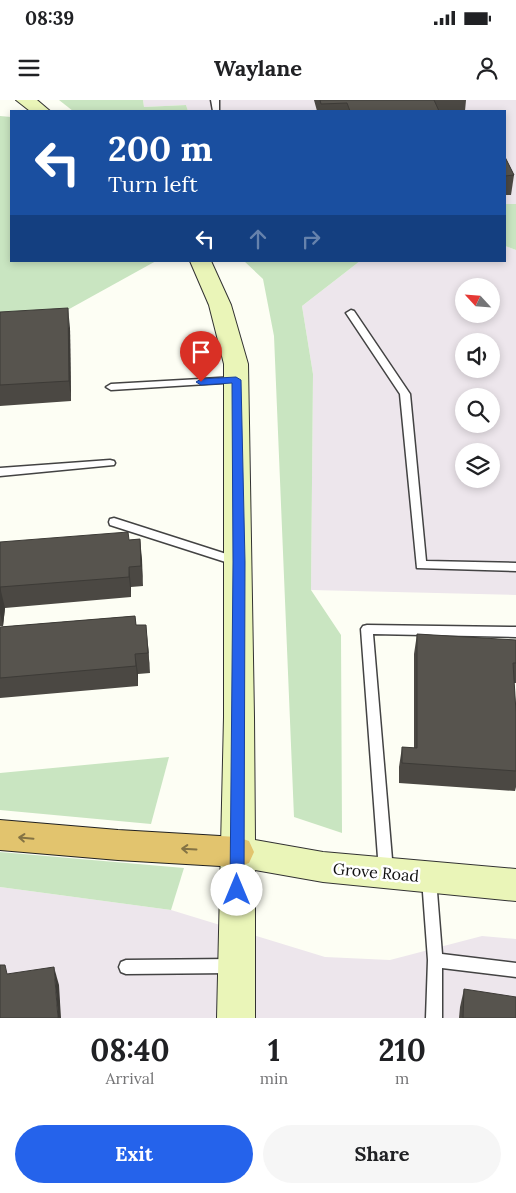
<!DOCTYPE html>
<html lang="en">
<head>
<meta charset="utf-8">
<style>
	body { margin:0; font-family:Lora,serif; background:#f6f6f6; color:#202124; height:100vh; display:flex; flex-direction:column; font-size:19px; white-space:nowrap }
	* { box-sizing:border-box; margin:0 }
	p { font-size:16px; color:#757577 }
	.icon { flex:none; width:28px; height:28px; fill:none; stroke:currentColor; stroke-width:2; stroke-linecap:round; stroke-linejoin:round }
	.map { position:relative; height:918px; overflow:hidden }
	.sheet { display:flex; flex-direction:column; background:#fff; flex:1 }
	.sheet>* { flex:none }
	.guide { position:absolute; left:10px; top:10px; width:496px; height:152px; border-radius:0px; box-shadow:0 2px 8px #0003; background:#1a4fa0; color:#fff; overflow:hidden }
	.needle { width:32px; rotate:296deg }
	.controls { position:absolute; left:455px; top:178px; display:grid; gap:10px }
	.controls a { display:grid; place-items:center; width:45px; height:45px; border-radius:50%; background:#fff; box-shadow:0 2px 8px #0003; font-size:25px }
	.pin { position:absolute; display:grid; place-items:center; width:42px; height:42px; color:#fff; margin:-51px -21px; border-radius:50% 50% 50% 0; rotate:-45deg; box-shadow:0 0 5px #0007 }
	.pin .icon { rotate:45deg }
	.me { position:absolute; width:55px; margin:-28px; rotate:0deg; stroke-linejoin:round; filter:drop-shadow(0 0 4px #0008) }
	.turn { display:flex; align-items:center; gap:18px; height:105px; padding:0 15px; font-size:22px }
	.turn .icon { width:65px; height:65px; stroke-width:2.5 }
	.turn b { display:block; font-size:35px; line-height:42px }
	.lanes { display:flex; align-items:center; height:48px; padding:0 15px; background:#0003; justify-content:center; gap:25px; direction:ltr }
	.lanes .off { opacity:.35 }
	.eta { display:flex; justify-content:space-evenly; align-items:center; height:85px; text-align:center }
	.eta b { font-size:30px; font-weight:700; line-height:35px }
	.cta { display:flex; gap:10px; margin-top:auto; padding:10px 15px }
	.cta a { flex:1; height:58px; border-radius:30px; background:#2563eb; color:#fff; font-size:20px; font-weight:700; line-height:58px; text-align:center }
	.cta a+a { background:#f6f6f6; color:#202124 }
	.status { display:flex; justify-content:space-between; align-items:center; height:35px; padding:0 25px; background:#fff; direction:ltr }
	.status svg { height:14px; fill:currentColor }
	header { display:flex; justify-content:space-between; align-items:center; height:65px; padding:0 15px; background:#fff; font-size:22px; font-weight:700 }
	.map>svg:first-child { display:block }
</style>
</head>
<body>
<div class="status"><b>08:39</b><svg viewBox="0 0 49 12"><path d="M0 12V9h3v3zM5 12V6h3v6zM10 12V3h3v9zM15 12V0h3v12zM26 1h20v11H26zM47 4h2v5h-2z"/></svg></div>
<header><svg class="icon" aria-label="menu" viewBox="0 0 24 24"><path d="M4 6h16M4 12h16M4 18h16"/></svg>Waylane<svg class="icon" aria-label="person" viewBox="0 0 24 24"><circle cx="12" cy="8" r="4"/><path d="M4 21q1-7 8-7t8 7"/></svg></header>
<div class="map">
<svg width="516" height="918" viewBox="0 0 516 918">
	<rect width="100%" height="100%" fill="#fdfef4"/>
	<g fill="#ede6ec" fill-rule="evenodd">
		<polygon points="143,0 516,0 516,104 505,104 505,11 188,11 186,5 144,7"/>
		<path d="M505,146L516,150V495L311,490L313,274L302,206L360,161H505ZM464,186H491V214H464ZM464,241H491V269H464ZM464,296H491V324H464ZM464,351H491V379H464Z"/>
		<polygon points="0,787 171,810 325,857 390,860 482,836 516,839 516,918 0,918"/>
	</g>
	<g fill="#c9e5c1">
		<polygon points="59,0 143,0 144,7 186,5 188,11 73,11"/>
		<polygon points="0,16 11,17 11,161 156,161 62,213 0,221"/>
		<polygon points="505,104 516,104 516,150 505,146"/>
		<polygon points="244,161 360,161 302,206 313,274 311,490 341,535 342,733 294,717 274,236 263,179"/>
		<polygon points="169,657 151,724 0,710 0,673"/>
		<polygon points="0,752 184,768 171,810 0,787"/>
	</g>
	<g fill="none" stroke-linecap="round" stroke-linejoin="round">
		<defs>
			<g id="service">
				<polygon points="211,0 219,0 219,11 213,11"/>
				<polygon points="351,210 354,211 410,294 426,461 516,463 516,471 417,468 400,294 346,213"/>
				<polygon points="236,277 241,280 239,282 111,290 106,287 111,284"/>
				<polygon points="110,360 114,361 115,363 114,365 0,376 0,368"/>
				<polygon points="114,418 242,459 244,462 238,466 110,425 109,422 110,419"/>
				<polygon points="367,525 516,527 516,537 373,534 393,771 391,775 386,777 381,775 379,771 361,529 363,526"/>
				<polygon points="429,773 434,775 436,779 442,854 516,863 516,877 442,868 442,918 426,918 428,860 422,779 424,775"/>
				<polygon points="232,859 237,861 239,866 237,871 232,873 126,874 121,872 119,867 121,862 126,860"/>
			</g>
			<g id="secondary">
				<polygon points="16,0 37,0 50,11 30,11"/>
				<polygon points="190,161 211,161 231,205 248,264 254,617 255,740 323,752 516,769 516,801 323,782 255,770 255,918 217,918 224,617 224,264 209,205"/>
			</g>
			<polygon id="motorway" points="0,720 118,730 237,737 249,741 254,752 249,763 237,767 118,760 0,750"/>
		</defs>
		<use href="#service" stroke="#434343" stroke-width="3"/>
		<use href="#secondary" stroke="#323232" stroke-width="2"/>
		<use href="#motorway" stroke="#212121" stroke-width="2"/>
		<use href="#service" fill="#fff" fill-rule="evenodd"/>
		<use href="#secondary" fill="#eaf5b8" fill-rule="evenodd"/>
		<use href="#motorway" fill="#e2c46e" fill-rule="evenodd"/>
	</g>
	<g fill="#4b4843">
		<polygon points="314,0 466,0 465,11 317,11"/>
		<polygon points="505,57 514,75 511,95 505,95"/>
		<polygon points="0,212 70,228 71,301 0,306"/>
		<polygon points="140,439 143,486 131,487 131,497 5,508 3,526 0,526 0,442 129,440"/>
		<polygon points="135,516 136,525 148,545 150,573 138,574 138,586 0,598 0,527"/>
		<polygon points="417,534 516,540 516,583 514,583 516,611 516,687 515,691 399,683 399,667 402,647 414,648 414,554"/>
		<polygon points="464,889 516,918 459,918 460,907"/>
	</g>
	<g fill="#3d3b37">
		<polygon points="68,208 70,228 71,301 69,281"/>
		<polygon points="140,439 142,459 143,486 141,466"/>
		<polygon points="129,467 131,487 131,497 129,477"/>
		<polygon points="0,487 5,508 3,526 0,513"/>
		<polygon points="146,525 148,545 150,573 148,553"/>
		<polygon points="135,554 138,574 138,586 136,566"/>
		<polygon points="54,867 59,885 61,918 58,918"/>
	</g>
	<g fill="#57544e" stroke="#3d3b37">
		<polygon points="320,0 434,0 439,11 350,11 347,3 321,4"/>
		<polygon points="505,57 514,75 505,76"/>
		<polygon points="68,208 69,281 0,285 0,212"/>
		<polygon points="128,432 129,440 140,439 141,466 129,467 129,477 0,487 0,491 0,442"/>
		<polygon points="135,516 136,525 146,525 148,553 135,554 136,566 0,578 0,527"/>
		<polygon points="417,534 516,540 516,563 513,563 516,612 516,671 402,663 402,647 417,648"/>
		<polygon points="0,865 5,865 7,874 54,867 58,918 0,918"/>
		<polygon points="464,889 516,897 516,918 463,918"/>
	</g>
	<defs><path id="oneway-shaft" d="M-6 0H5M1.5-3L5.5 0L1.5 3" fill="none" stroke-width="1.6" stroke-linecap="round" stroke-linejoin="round" transform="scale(1.25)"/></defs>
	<g stroke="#847344">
		<use href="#oneway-shaft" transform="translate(26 738) rotate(-175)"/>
		<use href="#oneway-shaft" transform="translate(189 749) rotate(-177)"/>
	</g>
	<polygon fill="#2563eb" stroke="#184099" points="236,277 241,280 245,462 244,790 242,795 237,797 232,795 230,790 233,462 232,283 201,285 196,282 201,279"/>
	<g text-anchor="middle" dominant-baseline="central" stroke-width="5" stroke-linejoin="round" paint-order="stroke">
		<g font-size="16" fill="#101010" stroke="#fff">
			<text transform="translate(376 772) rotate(5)">Grove Road</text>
		</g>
	</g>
</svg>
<div class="controls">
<a><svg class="needle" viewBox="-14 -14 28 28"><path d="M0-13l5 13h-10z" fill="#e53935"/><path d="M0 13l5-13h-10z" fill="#757577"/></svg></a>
<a><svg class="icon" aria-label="sound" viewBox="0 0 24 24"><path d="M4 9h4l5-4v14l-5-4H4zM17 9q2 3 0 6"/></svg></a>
<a><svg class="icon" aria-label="search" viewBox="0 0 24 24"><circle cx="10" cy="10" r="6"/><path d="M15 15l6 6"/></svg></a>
<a><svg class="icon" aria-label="layers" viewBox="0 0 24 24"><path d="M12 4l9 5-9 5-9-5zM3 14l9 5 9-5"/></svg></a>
</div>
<div class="pin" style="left:201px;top:282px;background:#d93025"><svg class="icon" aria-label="arrive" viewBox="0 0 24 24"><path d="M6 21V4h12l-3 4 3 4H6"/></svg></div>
<svg class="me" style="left:237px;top:790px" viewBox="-20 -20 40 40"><circle r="19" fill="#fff"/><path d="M0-13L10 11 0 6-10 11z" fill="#2563eb"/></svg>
<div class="guide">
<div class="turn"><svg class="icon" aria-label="left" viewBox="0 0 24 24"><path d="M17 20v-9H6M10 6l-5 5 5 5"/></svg><div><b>200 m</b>Turn left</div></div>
<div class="lanes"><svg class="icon" aria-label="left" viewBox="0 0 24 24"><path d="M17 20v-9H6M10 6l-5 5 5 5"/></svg><svg class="icon off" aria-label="ahead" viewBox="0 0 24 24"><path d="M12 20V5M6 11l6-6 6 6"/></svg><svg class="icon off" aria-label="right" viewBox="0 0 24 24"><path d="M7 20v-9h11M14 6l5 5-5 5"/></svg></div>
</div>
</div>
<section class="sheet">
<div class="eta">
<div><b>08:40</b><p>Arrival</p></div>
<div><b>1</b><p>min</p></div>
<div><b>210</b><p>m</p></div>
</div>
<div class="cta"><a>Exit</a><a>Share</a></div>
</section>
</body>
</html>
